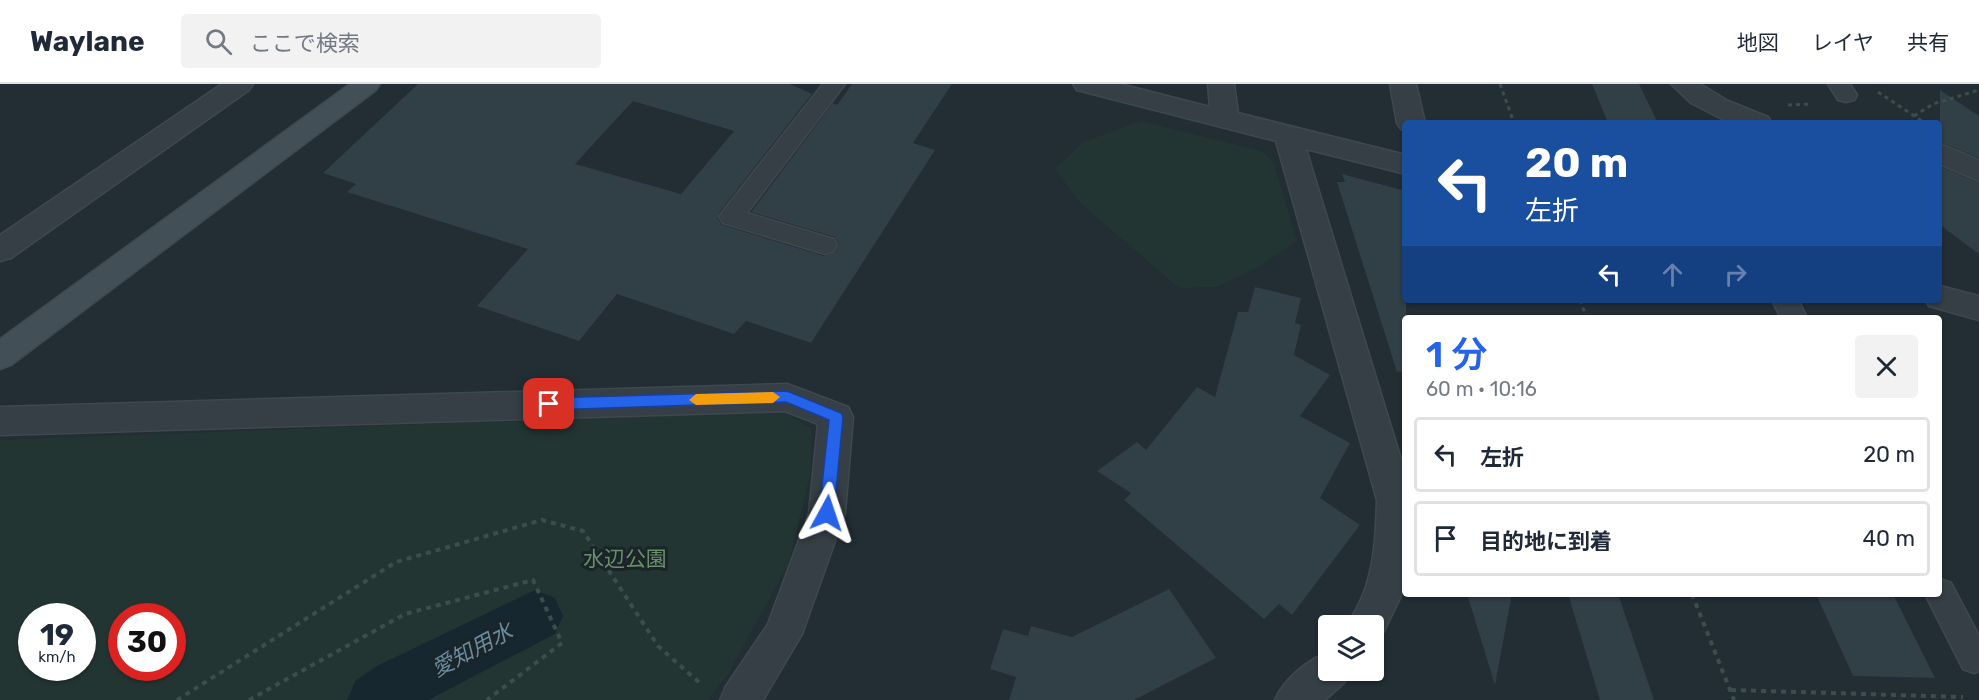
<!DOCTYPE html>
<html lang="ja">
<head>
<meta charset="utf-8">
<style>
	body { margin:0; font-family:Rubik,"Noto Sans JP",sans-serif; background:#f2f2f3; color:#1f2937; height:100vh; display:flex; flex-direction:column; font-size:22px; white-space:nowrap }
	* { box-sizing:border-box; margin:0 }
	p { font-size:20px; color:#747a83 }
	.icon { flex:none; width:33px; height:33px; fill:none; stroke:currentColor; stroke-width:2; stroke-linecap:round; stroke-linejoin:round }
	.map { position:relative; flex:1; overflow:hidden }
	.sheet { position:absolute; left:1402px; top:231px; width:540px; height:282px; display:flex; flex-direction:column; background:#fff; border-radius:6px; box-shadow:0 2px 4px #0004 }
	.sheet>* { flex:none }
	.hud { position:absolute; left:1402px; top:36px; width:540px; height:183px; border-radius:6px; box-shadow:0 2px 4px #0004; background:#1a4fa0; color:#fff; overflow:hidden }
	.tools { position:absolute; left:1318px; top:531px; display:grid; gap:12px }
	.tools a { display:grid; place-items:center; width:66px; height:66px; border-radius:6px; background:#fff; box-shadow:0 2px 4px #0004; font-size:30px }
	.speed { position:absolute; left:18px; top:519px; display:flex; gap:12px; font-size:30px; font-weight:700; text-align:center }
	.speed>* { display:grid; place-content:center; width:78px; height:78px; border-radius:50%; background:#fff; box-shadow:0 2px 4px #0004; line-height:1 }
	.speed small { font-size:15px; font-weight:400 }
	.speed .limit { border:9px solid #d22; background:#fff; color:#111 }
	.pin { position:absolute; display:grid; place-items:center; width:51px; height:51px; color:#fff; margin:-26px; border-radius:12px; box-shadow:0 3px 9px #0006 }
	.me { position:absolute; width:66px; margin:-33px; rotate:5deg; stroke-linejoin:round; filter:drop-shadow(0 0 4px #0008) }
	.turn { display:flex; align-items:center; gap:21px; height:126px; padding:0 24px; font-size:27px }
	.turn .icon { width:78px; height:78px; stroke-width:2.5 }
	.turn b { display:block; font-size:42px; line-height:51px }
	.lanes { display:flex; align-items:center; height:57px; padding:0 24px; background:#0003; justify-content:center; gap:30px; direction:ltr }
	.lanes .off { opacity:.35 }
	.round { display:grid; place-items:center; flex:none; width:63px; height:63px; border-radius:6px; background:#f2f2f3 }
	.headline { display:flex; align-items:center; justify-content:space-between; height:102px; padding:0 24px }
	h1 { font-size:36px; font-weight:600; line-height:45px; color:#2563eb }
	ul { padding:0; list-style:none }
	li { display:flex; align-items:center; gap:18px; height:75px; margin:0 12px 9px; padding:0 12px; border:3px solid #e0e1e3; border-radius:6px }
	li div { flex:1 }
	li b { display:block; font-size:22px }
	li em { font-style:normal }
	header { display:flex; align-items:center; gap:36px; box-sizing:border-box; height:84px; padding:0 30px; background:#fff; border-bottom:2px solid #e0e1e3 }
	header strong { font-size:28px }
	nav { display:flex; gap:33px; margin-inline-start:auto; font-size:21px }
	.search { width:420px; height:54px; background:#f2f2f3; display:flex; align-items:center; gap:15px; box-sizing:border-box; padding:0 21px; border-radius:6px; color:#747a83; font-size:22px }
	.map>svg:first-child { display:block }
</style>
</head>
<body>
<header>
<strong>Waylane</strong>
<div class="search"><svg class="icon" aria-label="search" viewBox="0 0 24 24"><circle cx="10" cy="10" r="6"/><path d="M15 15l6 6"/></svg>ここで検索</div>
<nav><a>地図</a><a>レイヤ</a><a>共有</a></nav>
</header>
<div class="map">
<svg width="1979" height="616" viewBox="0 0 1979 616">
	<rect width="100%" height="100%" fill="#222d34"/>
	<g fill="#233533" fill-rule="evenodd">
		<polygon points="1141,37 1262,67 1273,77 1297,157 1257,184 1217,203 1179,204 1080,119 1055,85 1083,58"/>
		<path d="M783,327L812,345L811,387L788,481L728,590L708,616H0V356ZM32,532H82V584H32ZM122,532H172V584H122Z"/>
	</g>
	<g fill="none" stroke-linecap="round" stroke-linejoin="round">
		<polygon fill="#172730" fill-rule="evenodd" points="535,506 555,514 563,532 555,550 428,616 347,616 356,596 377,582"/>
	</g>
	<g fill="#313f47" fill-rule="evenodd">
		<path d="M418,0H790L812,10L721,126L717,134L722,141L824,172L836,168L839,160L835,153L751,128L833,19L837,21L852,0H952L913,59L935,66L811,259L746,237L734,250L617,210L579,257L477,222L528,165L347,108L356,100L323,89ZM633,17L734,47L681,110L575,80Z"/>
		<polygon points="1592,0 1639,0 1658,39 1608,39"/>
		<polygon points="1940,6 1979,32 1979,74 1940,58"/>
		<polygon points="1940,82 1979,99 1979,170 1940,141"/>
		<polygon points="1342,90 1406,107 1406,287 1397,288 1337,98 1345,98"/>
		<polygon points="1255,203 1301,214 1295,239 1301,241 1294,271 1330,291 1300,332 1350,359 1320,414 1360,441 1292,531 1279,520 1264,535 1124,416 1131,409 1097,387 1137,358 1146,366 1197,303 1215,313 1238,228 1248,228"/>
		<polygon points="1169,505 1216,574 1134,616 1009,616 1016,593 990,585 1003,545 1028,552 1031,542 1072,553"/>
		<polygon points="1467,510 1512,510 1495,601"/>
		<polygon points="1568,510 1618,510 1654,616 1600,616"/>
		<polygon points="1816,510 1893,510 1935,594 1853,592"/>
	</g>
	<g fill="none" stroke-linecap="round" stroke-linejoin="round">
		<defs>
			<g id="lane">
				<polygon points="823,0 845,0 747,129 834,155 837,161 834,167 825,170 723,139 719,133 723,127"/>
				<polygon points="1828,0 1850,0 1857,11 1854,16 1846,18 1838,16"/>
				<polygon points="1772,216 1798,216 1807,234 1781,234"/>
				<polygon points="1940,495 1951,499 1979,552 1979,587 1974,589 1963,585 1925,510 1940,510"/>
			</g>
			<g id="street">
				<polygon points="222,0 253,0 249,6 11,174 0,177 0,151"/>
				<path d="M1073,0H1120L1210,23L1208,0H1234L1238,29L1406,71V90L1306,65L1406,392V493L1400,514L1380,555L1374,557V542H1347C1352,532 1358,523 1362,513C1375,482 1376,448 1377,416L1276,57L1077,6Z"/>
				<polygon points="1390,0 1416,0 1425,39 1406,39 1406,46 1401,45 1397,39"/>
				<polygon points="1671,0 1700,0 1728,17 1768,33 1772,39 1728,38 1691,19"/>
				<polygon points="1940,60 1979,76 1979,97 1940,80"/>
				<polygon points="1940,202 1979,212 1979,236 1929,222 1926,216 1940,216"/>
				<polygon points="787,300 848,323 853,333 845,429 802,550 763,616 720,616 726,602 768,540 809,429 818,340 785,327 0,351 0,323"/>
				<path d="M1329,568V586H1349L1344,599L1325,616H1275C1284,595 1307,576 1329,568Z"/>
			</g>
			<polygon id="secondary" points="350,0 380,0 376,6 11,281 0,285 0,255"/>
		</defs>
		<use href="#lane" stroke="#3e484e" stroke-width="3"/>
		<use href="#street" stroke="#3e484e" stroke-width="3"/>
		<use href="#secondary" stroke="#3e484e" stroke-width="3"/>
		<g stroke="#3c4e4b" stroke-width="3" stroke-dasharray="4 4" stroke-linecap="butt">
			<polyline points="1500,0 1514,39"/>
			<polyline points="1878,8 1925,39"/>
			<polyline points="1788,21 1811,20"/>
			<polyline points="1914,32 1933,20 1979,6"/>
			<polyline points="1580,216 1587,234"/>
		</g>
		<g stroke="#3c4e4b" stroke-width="4" stroke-dasharray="5 5" stroke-linecap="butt">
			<polyline points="1692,510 1734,616"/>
			<polyline points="1731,606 1963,613"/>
			<polyline points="177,616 396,478 542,436 583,447 658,562 701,600"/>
			<polyline points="249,616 405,530 533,496 562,559 487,616"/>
		</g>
		<use href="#lane" fill="#353f45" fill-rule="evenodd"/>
		<use href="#street" fill="#353f45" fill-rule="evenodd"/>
		<use href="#secondary" fill="#434f57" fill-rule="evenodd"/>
	</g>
	<polygon fill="#2563eb" stroke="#184099" stroke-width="1.5" points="787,307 841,329 843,333 834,429 832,434 827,436 822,434 819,429 829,336 786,318 549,326 544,324 542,320 544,316 549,314"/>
	<polygon fill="#f59e0b" points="773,308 780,313 773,319 696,321 689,316 696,310"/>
	<g text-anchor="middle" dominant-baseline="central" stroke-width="6" stroke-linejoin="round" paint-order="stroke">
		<g font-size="21" fill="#698f6a" stroke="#1a2429">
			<text x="625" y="474">水辺公園</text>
		</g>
		<g font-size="22" font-style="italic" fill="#6b8c9d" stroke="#1a2429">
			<text transform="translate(472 566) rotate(-28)">愛知用水</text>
		</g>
	</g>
</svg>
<div class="tools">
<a><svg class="icon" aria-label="layers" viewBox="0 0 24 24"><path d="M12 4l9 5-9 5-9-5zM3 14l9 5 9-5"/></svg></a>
</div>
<div class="speed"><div>19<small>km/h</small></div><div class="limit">30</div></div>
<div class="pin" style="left:549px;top:320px;background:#d93025"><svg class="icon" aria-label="arrive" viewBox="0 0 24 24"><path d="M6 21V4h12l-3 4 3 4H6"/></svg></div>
<svg class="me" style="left:827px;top:429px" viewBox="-20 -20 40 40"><path d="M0-17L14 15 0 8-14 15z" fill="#2563eb" stroke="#fff" stroke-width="4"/></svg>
<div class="hud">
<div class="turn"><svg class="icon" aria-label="left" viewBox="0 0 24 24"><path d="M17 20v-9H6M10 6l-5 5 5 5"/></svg><div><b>20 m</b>左折</div></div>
<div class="lanes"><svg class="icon" aria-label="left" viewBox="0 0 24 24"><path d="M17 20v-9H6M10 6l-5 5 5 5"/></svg><svg class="icon off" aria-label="ahead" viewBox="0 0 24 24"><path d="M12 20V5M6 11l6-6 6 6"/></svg><svg class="icon off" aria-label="right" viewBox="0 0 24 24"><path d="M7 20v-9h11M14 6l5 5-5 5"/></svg></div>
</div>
<section class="sheet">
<div class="headline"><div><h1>1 分</h1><p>60 m · 10:16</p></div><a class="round"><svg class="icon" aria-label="close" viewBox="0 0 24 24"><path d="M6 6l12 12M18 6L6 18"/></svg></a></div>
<ul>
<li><svg class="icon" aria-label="left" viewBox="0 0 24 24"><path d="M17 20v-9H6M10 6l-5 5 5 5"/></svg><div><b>左折</b></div><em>20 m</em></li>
<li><svg class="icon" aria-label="arrive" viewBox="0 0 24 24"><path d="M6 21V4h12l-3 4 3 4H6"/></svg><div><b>目的地に到着</b></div><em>40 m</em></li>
</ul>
</section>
</div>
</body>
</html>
